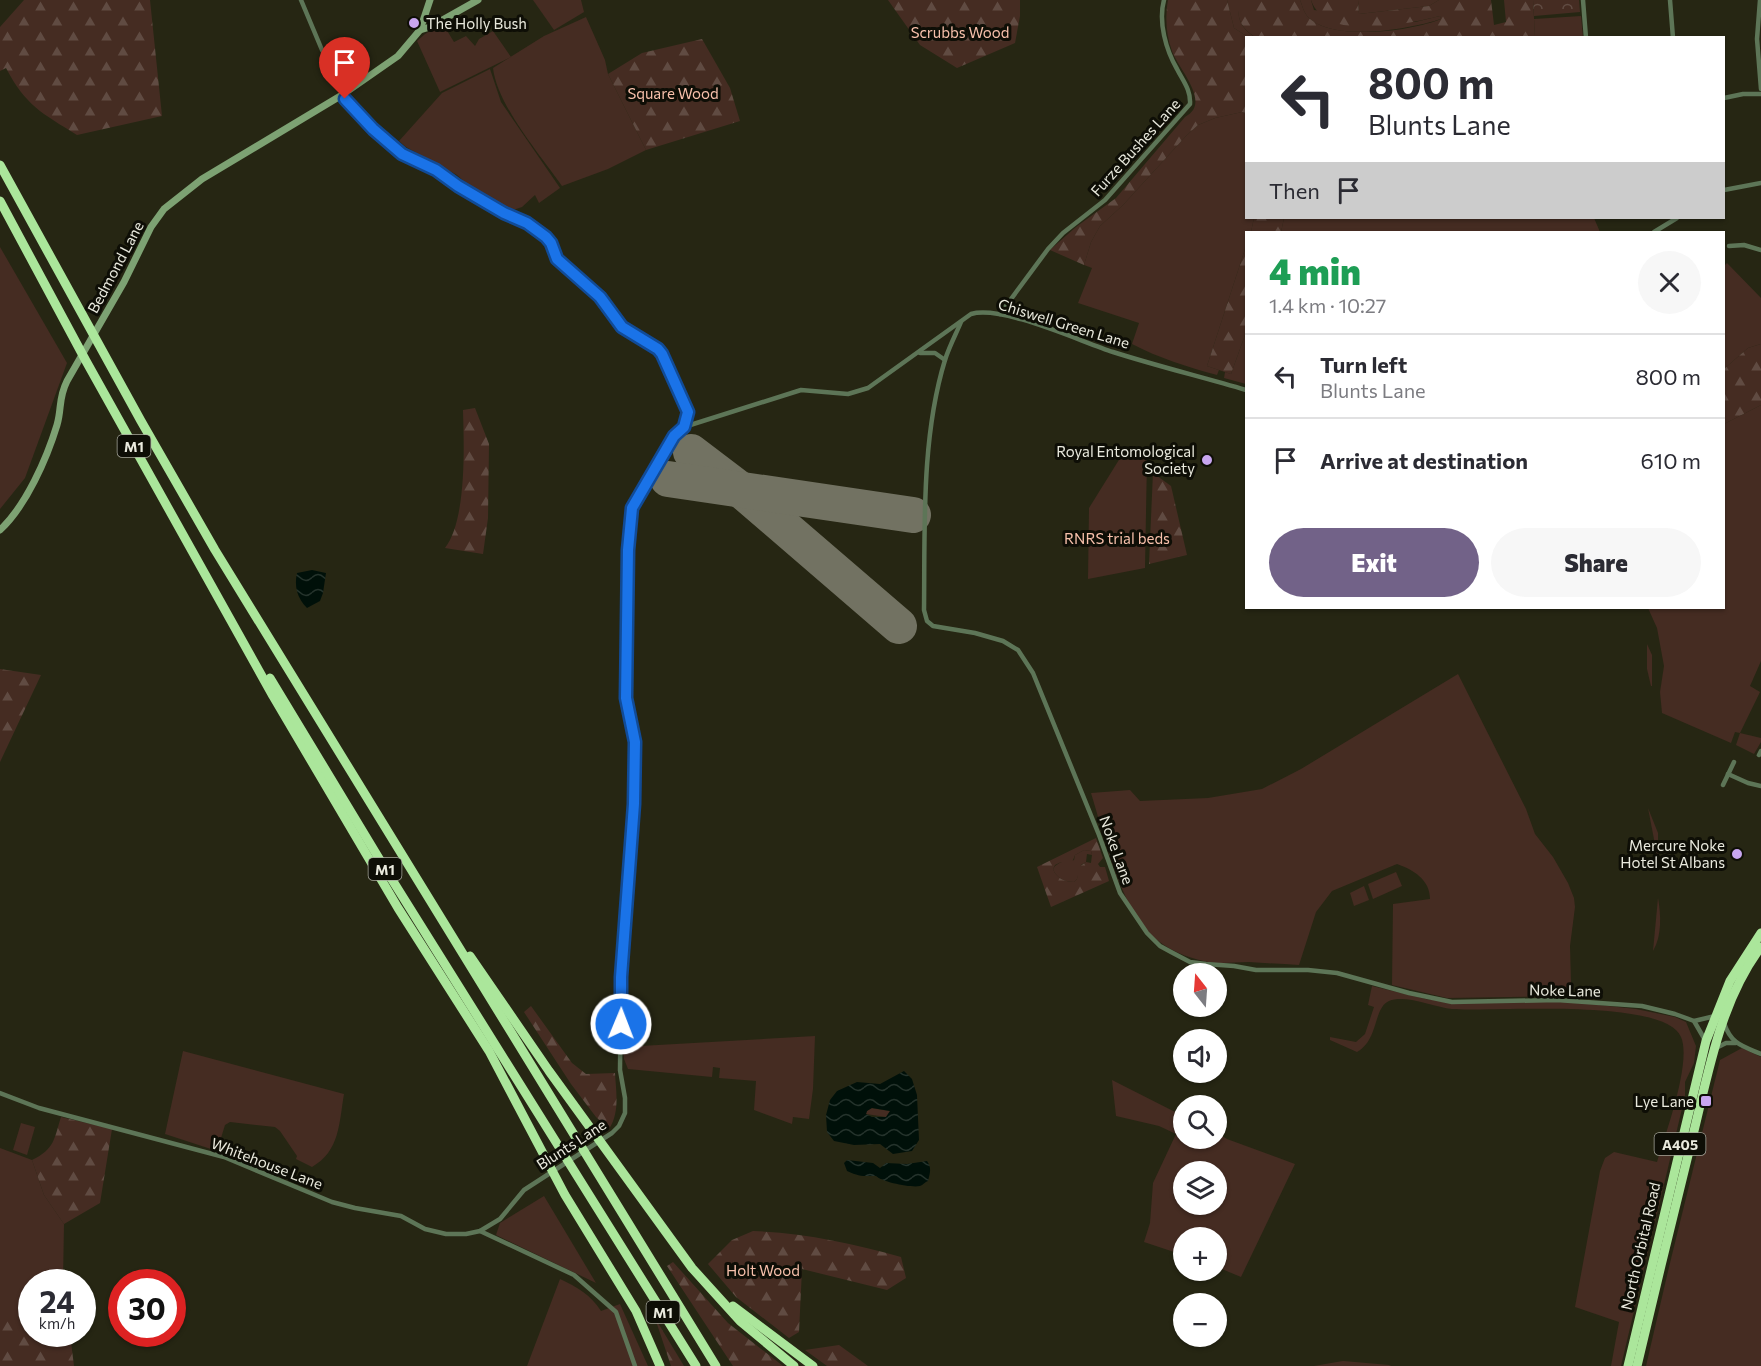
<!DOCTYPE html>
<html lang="en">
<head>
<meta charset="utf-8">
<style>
	body { margin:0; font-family:Commissioner,sans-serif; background:#f7f7f7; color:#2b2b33; height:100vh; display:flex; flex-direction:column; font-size:22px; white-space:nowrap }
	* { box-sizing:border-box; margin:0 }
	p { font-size:20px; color:#7c7c81 }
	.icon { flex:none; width:33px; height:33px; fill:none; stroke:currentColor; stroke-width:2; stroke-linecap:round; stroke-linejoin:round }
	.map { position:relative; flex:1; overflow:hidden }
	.sheet { position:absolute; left:1245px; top:231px; width:480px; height:378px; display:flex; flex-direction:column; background:#fff; border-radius:0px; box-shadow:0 2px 4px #0004 }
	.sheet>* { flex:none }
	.guide { position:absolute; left:1245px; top:36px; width:480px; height:183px; border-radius:0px; box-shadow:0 2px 4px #0004; background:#fff; color:#2b2b33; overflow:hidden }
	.needle { width:39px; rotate:343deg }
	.controls { position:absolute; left:1173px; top:963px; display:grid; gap:12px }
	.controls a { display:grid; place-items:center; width:54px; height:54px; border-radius:50%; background:#fff; box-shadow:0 2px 4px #0004; font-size:30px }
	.speed { position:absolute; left:18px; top:1269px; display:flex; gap:12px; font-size:30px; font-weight:700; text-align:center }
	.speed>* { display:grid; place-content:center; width:78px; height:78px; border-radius:50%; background:#fff; box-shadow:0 2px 4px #0004; line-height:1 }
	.speed small { font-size:15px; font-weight:400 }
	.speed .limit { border:9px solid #d22; background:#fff; color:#111 }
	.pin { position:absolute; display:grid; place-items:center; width:51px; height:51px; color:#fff; margin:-62px -26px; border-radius:50% 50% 50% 0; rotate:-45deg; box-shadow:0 0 6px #0007 }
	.pin .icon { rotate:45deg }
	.me { position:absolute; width:66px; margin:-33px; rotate:1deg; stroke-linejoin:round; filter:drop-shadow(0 0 4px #0008) }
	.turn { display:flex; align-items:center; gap:21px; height:126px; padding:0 24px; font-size:27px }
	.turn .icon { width:78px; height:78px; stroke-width:2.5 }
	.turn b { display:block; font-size:42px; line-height:51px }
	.then { display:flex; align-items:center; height:57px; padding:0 24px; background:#0003; gap:12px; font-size:22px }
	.round { display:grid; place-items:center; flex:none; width:63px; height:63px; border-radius:32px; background:#f7f7f7 }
	.headline { display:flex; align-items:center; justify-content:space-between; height:102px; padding:0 24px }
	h1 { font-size:36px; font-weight:800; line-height:45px; color:#1e9e55 }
	.button { display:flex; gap:12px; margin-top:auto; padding:12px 24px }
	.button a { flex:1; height:69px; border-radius:36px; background:#726288; color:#fff; font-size:24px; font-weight:800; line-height:69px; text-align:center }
	.button a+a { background:#f7f7f7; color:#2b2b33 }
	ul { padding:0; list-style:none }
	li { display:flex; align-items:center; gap:18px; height:84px; padding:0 24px; border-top:2px solid #e1e1e2 }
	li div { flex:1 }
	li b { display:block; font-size:22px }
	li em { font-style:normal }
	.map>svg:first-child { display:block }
</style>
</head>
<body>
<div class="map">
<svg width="1761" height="1366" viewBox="0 0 1761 1366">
	<defs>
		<pattern id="forest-firs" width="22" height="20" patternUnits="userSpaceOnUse" patternTransform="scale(1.5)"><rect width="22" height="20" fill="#452c22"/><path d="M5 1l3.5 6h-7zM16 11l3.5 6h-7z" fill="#604b42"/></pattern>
		<pattern id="park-crowns" width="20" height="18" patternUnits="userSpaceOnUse" patternTransform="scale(1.5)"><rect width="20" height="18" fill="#452c22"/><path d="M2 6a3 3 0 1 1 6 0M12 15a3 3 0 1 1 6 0" fill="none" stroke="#604b42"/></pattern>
		<pattern id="water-waves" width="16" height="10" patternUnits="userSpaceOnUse" patternTransform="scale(1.5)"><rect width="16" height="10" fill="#001009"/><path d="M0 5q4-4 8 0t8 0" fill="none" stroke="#25332c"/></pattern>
	</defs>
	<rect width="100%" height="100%" fill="#262613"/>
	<g fill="#452c22" fill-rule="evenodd">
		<polygon points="533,0 581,0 584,12 554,30"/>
		<path d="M1227,0H1238C1238,18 1239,27 1255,37H1248L1234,28Z"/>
		<path d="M1300,0H1311L1314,10L1415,22L1440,16L1441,19C1411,29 1333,43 1308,17C1304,13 1302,5 1300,0Z"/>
		<polygon points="1358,0 1439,0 1429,6 1359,14"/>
		<polygon points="1581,16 1583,37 1535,37 1534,19"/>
		<path d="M586,17L605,60L608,74L646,150L608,169L562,186C541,156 497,105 493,68L544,36Z"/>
		<polygon points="443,24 454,42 466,36 475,46 479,39 493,31 511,57 440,92 417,41 425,34"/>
		<polygon points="490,69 501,102 560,188 539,203 535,195 522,207 510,211 477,193 457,175 406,147 399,141 442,93"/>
		<path d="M1242,112L1246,113V218H1254L1251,232H1246V246L1207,366L1219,370L1217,375C1187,367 1159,358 1132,344L1139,323L1078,303L1092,268L1084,265L1091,242L1100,226L1123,205L1186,136L1198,125L1215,118Z"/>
		<polygon points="1284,218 1594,218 1600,232 1281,232"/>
		<polygon points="0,247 67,363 25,478 0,509"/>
		<polygon points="1727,263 1761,298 1761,344 1748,348 1724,369 1724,266"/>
		<polygon points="1246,332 1246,384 1224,378 1225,372 1231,374"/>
		<polygon points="1761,405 1761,661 1750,686 1760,692 1740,733 1761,738 1761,742 1754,754 1736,745 1740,733 1735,732 1731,743 1662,713 1660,692 1664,666 1657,628 1648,608 1724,608 1724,424"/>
		<polygon points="1122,455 1147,458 1145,568 1088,579 1089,508"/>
		<polygon points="1647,644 1652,655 1652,686 1651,686 1647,669"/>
		<path d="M1458,674L1526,809L1535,834L1553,857L1568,883L1574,898L1575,907L1570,946L1571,982L1568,996L1447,998L1392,985L1393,904L1430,899C1430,880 1414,870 1397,864L1332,891L1316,912L1299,965C1282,964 1265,963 1249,962C1235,962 1221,964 1208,962C1187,958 1166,949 1151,935C1119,903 1104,835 1091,793L1130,790L1140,801L1208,798L1262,789L1301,769Z"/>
		<polygon points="1648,808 1658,833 1658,860"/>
		<path d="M1084,850L1091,851L1092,855L1087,854L1086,862L1081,865L1077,879L1074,882C1065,882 1056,878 1053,869L1055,866L1061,862L1063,864L1074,860L1075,855Z"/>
		<polygon points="1396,872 1402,886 1373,899 1368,884"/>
		<polygon points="1364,886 1369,900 1354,906 1350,893"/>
		<path d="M1658,898C1661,915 1662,936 1653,951Z"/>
		<path d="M1372,986L1430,1000L1571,1002L1636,1009L1675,1017L1686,1022L1696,1046L1694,1063L1685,1082V1096L1621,1366H1611L1619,1322L1575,1307L1600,1171L1605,1158L1614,1152L1657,1162C1665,1135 1692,1062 1681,1037C1664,997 1493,1012 1452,1009C1434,1007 1405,994 1389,1001C1373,1008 1379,1040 1357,1052L1330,1040V1037L1356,1042L1365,1034L1374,1007L1368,1005Z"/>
		<polygon points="815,1036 813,1089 809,1119 793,1117 792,1124 754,1110 756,1081 719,1078 720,1068 713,1067 712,1077 628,1069 624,1059 623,1047"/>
		<polygon points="1742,1048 1761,1057 1761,1366 1646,1366 1669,1267 1720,1060"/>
		<path d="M183,1051L344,1094C339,1123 340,1151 312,1167L296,1159L297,1156L280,1131L275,1127L230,1122L225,1125L217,1151L165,1134Z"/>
		<path d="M1112,1080L1183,1116L1184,1138H1216L1217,1133L1227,1139L1295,1164L1241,1277L1217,1267L1216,1238H1184L1183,1255L1144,1242L1150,1223L1153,1183L1176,1134L1159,1126L1116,1116ZM1184,1172H1216V1204H1184Z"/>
		<polygon points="871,1108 890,1111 886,1117 866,1114 867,1111"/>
		<polygon points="21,1123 35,1127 27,1155 13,1150"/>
		<polygon points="0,1148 32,1160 44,1195 64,1224 63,1282 32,1282 31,1305 0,1305"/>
		<polygon points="544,1196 596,1283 496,1235 500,1223"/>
		<path d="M560,1279C577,1287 590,1294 601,1311L620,1304L648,1366H527Z"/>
	</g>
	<g fill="url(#forest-firs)" fill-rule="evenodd">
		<path d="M24,0H150L162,116L77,135C42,113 26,106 6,68L0,71V27Z"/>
		<polygon points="888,0 1020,0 1020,16 1015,43 957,68 920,45"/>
		<path d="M1168,0H1227L1234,28L1248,37L1246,38V113L1242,112L1215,118L1198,125L1186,136L1123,205L1100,226L1091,242L1084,265L1050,250L1076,227L1116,198L1185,117C1212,103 1179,70 1172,51C1166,34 1165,18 1168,0Z"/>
		<path d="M1238,0H1300C1302,5 1304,13 1308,17C1332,42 1413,31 1441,19L1440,16C1406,24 1326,43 1311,0H1358L1359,14L1429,6L1439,0H1491L1494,25L1506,22L1504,0H1533L1535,37H1255C1240,27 1237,18 1238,0Z"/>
		<polygon points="702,39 730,88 740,121 646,150 608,74 642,53"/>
		<polygon points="1254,218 1284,218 1281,232 1251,232"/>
		<polygon points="1246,246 1246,332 1231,374 1207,366"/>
		<polygon points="1761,344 1761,405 1724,424 1724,369 1748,348"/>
		<path d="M475,408L489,444L488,518L483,554L445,548C467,520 464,444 463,410Z"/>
		<polygon points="1153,473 1171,486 1187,555 1149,564"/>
		<polygon points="0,669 41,675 0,762"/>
		<path d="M1096,838L1103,858L1098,864L1100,867H1105L1109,881L1051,907L1037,867ZM1084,850L1091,851L1092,855L1091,863L1086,862L1079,867L1077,879L1074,882C1065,882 1056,878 1053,869L1055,865L1061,862L1064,868L1071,865L1075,855Z"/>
		<path d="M531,1006L572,1063L586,1074L615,1073C616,1092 620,1112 609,1129L596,1117L571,1084L524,1012Z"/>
		<path d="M61,1117L112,1129L100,1203L64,1224L44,1195L32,1160C55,1149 54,1139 61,1117Z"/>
		<path d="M753,1231C804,1233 852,1243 901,1257L906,1278L887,1290L802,1269L799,1332L789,1338L736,1297L708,1264L732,1240Z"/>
		<polygon points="673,1262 728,1323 783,1366 733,1366 667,1266"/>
		<polygon points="0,1305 31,1305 32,1334 70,1334 74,1366 0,1366"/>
		<polygon points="655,1318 684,1366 671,1366"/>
		<polygon points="839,1345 868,1366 827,1366 805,1350"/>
		<polygon points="1343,1361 1389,1365 1391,1366 1314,1366"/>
	</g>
	<polygon fill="url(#park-crowns)" points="1533,0 1579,0 1580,12 1534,16"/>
	<g fill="url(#water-waves)" fill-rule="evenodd">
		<path d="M312,570L326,573L323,593L320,601L307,608C297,598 294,586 297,573Z"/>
		<path d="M904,1071L912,1079L917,1095L919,1140L912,1151L893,1154L880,1144L854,1145L834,1141L827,1132L826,1115L830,1100L837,1091L857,1082L880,1084ZM872,1108L890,1111L886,1117H872L866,1114L867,1111Z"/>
		<path d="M847,1160L873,1163L880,1168L886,1163L907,1164L927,1161C932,1168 930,1173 928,1181C925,1182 923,1185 920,1186C911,1188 882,1182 876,1176C863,1176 860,1177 847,1171L844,1163Z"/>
	</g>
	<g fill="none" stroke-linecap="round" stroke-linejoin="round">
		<g stroke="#727262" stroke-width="36">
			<polyline points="691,452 741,490 899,626"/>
			<polyline points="668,479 913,515"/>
		</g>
		<g stroke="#5d7557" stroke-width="4.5">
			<polyline points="301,0 322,50 349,90"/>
			<polyline points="1583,0 1586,38"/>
			<polyline points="1670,0 1673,38"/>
			<polyline points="1760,0 1757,39 1761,89"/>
			<polyline points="1724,98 1743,94 1761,94"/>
			<polyline points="1724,190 1761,183"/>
			<polyline points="1654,232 1677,218"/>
			<polyline points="1729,246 1744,245 1761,250"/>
			<path d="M1000,314L1048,249L1063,233L1105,200L1190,104C1191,90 1183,81 1177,69C1166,50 1158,22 1164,0"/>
			<path d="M961,322C956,334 949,347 945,360C921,438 925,529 924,610L927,621L933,626L975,633L1003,641L1018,650L1033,673L1099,835L1120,893L1147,933L1160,946L1171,952L1190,962L1206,964L1234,966L1256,970H1308L1337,973L1409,993L1452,1002L1557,1000L1642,1006L1675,1014L1694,1021L1705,1040"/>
			<polyline points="920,353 935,353 945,360"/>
			<path d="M684,427L801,390L848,394L868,388L971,314C1003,305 1079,341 1113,352C1157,366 1202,377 1246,390"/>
			<polyline points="1759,755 1761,751"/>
			<polyline points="1728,774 1748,783 1761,786"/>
			<polyline points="1723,785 1734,762"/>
			<polyline points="1694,1021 1715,1016"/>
			<path d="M1724,1023C1731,1044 1742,1046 1761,1054"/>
			<polyline points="1716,1048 1726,1043 1736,1043"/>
			<polyline points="0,1093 39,1108 224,1157 332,1202 355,1208 401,1216 425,1229 446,1234 466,1234 480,1231 500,1219 524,1190 612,1133 619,1126 625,1113 625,1098 620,1070 621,977 634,825 635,742 626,698 628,550 632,508 674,436 684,427 688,413 662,354 658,349 622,327 600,297 557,259 551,243 546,237 527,223 504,213 458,186 436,170 402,154 358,115 342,95"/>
			<polyline points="480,1231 574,1275 616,1312 635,1366"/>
		</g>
		<g stroke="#7da273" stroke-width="7">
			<polyline points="420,30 430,0"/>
			<path d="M0,530C26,506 47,458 57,425C62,408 58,399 67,381L124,282L151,227L164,209L202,179L342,95L398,56L420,30L430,27L478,0"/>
		</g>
		<g stroke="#abe69b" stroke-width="9">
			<polyline points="0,165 141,421 215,550 716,1366"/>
			<polyline points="0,201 86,361 273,696 398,908 489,1051 565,1195 636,1311 660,1366"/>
			<polyline points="270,678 386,870 696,1366"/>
			<polyline points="470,956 549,1071 692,1268 740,1321 794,1366"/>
			<polyline points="733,1306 813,1366"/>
			<polyline points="1628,1366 1706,1041 1730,981 1761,933"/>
			<path d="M1637,1366C1655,1290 1673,1215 1692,1139C1708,1075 1720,1001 1761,947"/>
		</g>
	</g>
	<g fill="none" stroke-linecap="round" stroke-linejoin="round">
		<defs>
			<polyline id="route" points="345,99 373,129 402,154 436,170 458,186 504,213 527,223 546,237 551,243 557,259 600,297 622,327 658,349 662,354 688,412 684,427 674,436 632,508 628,550 626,698 635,742 634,804 621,977 621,1024"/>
		</defs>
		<use href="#route" stroke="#114b97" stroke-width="15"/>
		<use href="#route" stroke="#1a73e8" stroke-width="10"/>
	</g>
	<g fill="#c8a6ef" stroke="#0e0e06" stroke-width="2">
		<circle cx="414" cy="23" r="6"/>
		<circle cx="1207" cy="460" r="6"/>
		<circle cx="1737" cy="854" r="6"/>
		<rect x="1700" y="1095" width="12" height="12" rx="3"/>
	</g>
	<g text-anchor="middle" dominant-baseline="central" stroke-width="6" stroke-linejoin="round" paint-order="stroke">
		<g fill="#0e0e06" stroke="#a7a79c" stroke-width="1.5">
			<rect x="117.5" y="435" width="33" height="22" rx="4.5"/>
			<rect x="368.5" y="858" width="33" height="22" rx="4.5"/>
			<rect x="1654.5" y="1133" width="51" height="22" rx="4.5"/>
			<rect x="646.5" y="1301" width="33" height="22" rx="4.5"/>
		</g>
		<g font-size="14" font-weight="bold" fill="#e9e9dd">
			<text x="134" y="446">M1</text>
			<text x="385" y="869">M1</text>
			<text x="1680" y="1144">A405</text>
			<text x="663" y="1312">M1</text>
		</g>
		<g font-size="15" fill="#e9e9dd" stroke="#0e0e06" text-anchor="end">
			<text x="426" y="23" text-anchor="start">The Holly Bush</text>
			<text x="1195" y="451">Royal Entomological<tspan x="1195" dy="17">Society</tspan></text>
			<text x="1725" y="845">Mercure Noke<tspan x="1725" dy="17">Hotel St Albans</tspan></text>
			<text x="1694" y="1101">Lye Lane</text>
		</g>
		<g font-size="15" fill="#f7c0ab" stroke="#0e0e06">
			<text x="960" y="32">Scrubbs Wood</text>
			<text x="673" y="93">Square Wood</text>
			<text x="1117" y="538">RNRS trial beds</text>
			<text x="763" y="1270">Holt Wood</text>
		</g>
		<g font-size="15" fill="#e9e9dd" stroke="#0e0e06">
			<text transform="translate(1135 147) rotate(-48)">Furze Bushes Lane</text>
			<text transform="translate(115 267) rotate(-62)">Bedmond Lane</text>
			<text transform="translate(1064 323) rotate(17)">Chiswell Green Lane</text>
			<text transform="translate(1117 850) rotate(70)">Noke Lane</text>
			<text transform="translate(1565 990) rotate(1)">Noke Lane</text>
			<text transform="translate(571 1144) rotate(-33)">Blunts Lane</text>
			<text transform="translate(267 1163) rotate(21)">Whitehouse Lane</text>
			<text transform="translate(1640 1246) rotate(-77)">North Orbital Road</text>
		</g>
	</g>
</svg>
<div class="controls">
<a><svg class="needle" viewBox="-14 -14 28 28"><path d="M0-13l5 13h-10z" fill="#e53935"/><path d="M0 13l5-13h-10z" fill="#7c7c81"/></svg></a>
<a><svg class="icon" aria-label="sound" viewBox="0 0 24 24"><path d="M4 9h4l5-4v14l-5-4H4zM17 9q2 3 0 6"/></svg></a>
<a><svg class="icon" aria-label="search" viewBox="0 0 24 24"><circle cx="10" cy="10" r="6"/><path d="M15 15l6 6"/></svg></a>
<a><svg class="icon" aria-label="layers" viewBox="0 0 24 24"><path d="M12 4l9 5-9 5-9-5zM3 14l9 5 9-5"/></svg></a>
<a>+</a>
<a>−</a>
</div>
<div class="speed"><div>24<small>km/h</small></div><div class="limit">30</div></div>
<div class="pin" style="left:345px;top:99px;background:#d93025"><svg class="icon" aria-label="arrive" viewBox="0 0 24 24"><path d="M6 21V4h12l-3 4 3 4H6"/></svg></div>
<svg class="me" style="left:621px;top:1024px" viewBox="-20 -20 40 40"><circle r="17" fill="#1a73e8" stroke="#fff" stroke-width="3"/><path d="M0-11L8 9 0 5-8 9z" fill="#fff"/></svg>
<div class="guide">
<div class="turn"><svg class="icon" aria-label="left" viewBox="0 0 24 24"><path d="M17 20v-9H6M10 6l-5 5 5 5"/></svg><div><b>800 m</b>Blunts Lane</div></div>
<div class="then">Then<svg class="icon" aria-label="arrive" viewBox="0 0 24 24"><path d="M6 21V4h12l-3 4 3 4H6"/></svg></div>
</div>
<section class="sheet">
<div class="headline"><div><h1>4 min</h1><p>1.4 km · 10:27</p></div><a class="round"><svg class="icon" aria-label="close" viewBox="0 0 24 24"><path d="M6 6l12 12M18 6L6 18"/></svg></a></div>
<ul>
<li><svg class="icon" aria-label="left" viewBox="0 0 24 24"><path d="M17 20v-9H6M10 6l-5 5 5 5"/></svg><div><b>Turn left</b><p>Blunts Lane</p></div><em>800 m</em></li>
<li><svg class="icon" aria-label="arrive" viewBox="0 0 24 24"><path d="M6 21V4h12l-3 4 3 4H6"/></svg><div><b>Arrive at destination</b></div><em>610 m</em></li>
</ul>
<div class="button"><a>Exit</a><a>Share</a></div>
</section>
</div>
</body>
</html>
